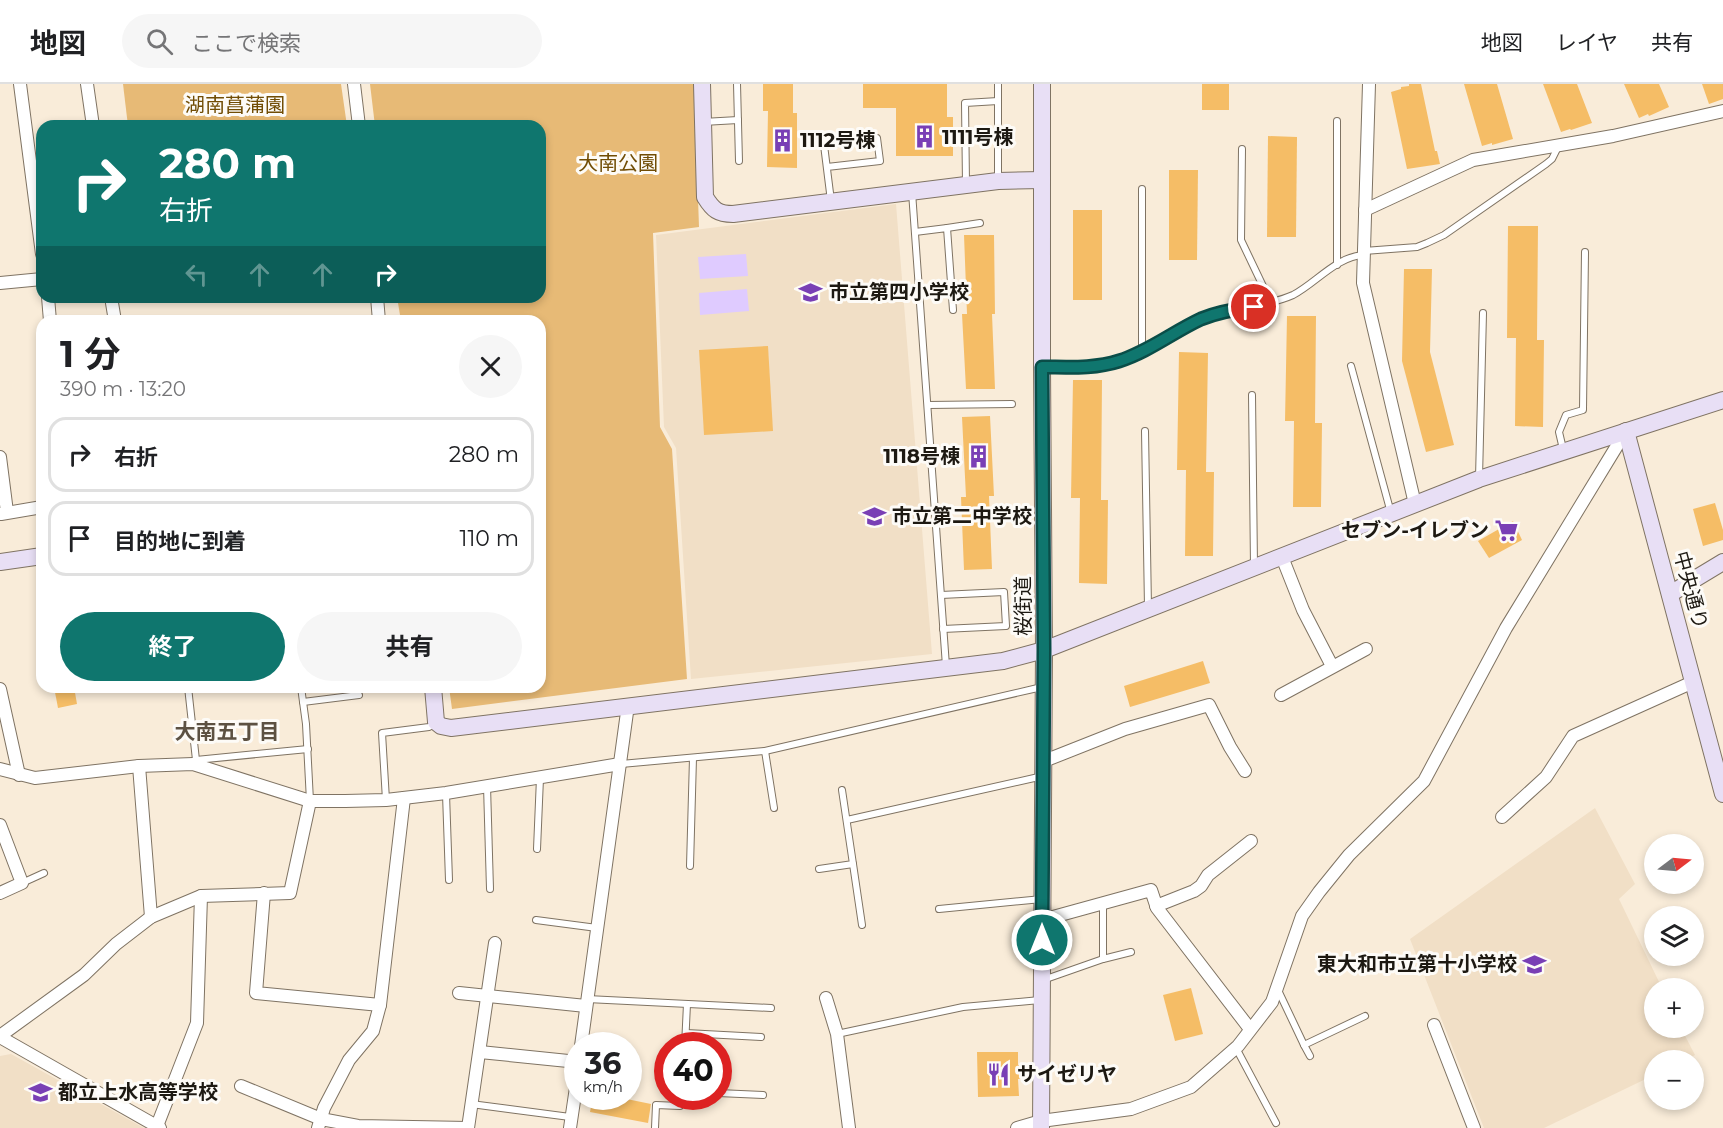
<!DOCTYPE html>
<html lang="ja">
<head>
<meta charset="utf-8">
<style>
	body { margin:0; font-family:Montserrat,"Noto Sans JP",sans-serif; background:#f6f6f6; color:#202124; height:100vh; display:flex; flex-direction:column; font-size:22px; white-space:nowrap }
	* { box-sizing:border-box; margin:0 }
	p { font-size:20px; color:#757577 }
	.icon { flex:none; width:33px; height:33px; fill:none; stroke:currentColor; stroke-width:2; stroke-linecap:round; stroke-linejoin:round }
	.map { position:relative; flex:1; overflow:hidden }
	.sheet { position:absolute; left:36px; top:231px; width:510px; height:378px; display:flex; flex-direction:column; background:#fff; border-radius:18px; box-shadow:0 3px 9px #0003 }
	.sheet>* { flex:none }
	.banner { position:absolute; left:36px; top:36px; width:510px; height:183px; border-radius:18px; box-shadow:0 3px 9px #0003; background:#0f766e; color:#fff; overflow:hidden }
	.needle { width:39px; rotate:74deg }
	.buttons { position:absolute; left:1644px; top:750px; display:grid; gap:12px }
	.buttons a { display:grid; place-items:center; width:60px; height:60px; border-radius:50%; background:#fff; box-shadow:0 3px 9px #0003; font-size:30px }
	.speed { position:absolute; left:564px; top:948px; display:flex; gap:12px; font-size:30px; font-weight:700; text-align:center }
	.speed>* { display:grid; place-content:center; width:78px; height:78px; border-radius:50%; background:#fff; box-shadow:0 3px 9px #0003; line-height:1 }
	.speed small { font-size:15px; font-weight:400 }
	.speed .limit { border:9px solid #d22; background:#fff; color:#111 }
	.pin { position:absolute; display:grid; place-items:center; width:51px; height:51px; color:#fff; margin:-26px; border:3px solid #fff; border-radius:50%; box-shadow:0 2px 6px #0007 }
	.me { position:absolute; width:66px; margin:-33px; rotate:0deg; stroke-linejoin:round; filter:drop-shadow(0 0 4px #0008) }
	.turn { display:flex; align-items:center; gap:21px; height:126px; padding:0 24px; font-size:27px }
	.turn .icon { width:78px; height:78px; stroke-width:2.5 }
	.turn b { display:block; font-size:42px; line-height:51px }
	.lanes { display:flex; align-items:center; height:57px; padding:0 24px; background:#0003; justify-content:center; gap:30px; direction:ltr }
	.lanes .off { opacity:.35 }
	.round { display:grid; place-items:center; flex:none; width:63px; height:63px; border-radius:32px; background:#f6f6f6 }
	.overview { display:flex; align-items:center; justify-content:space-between; height:102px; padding:0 24px }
	h1 { font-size:36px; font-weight:700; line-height:45px }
	.primary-button { display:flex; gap:12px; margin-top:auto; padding:12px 24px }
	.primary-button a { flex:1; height:69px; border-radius:36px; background:#0f766e; color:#fff; font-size:24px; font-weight:700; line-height:69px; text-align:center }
	.primary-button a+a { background:#f6f6f6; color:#202124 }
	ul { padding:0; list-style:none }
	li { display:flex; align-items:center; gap:18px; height:75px; margin:0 12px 9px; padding:0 12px; border:3px solid #e0e0e0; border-radius:18px }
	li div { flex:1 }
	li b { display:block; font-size:22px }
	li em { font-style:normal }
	header { display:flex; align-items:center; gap:36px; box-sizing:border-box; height:84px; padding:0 30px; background:#fff; border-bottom:2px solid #e0e0e0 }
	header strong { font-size:28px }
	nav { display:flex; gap:33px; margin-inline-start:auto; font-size:21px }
	.search { width:420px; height:54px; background:#f6f6f6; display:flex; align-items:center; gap:15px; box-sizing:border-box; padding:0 21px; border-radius:33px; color:#757577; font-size:22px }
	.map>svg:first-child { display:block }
</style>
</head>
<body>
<header>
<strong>地図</strong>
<div class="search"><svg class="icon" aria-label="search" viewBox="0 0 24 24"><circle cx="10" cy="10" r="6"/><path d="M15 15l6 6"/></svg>ここで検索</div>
<nav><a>地図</a><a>レイヤ</a><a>共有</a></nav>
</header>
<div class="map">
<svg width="1723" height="1044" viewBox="0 0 1723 1044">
	<rect width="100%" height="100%" fill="#f9ecd9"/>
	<g fill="#f1dfc6">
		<polygon points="896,120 932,570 691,595 676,364 664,343 656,151"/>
		<polygon points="1595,724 1635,800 1619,815 1662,904 1654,904 1654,944 1681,944 1695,971 1685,976 1654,976 1654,991 1544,1044 1484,1044 1410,855"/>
		<polygon points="11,970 144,1044 0,1044 0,972"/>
	</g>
	<g fill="#e7ba76">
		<polygon points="123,0 341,0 347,42 128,42"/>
		<polygon points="370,0 694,0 699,143 653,149 660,343 672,365 687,595 452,625 449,603 540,603 540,237 401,237 397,213 540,213 540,42 375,42"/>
	</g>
	<g fill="#dfcbff">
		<polygon points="746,170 748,192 700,195 698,173"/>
		<polygon points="747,205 749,227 700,231 699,209"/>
	</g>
	<g fill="#f5bd66">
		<polygon points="763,0 793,0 793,29 797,29 797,84 767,83 768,27 763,27"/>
		<polygon points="863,0 947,0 947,33 953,33 953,72 896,72 896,24 863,24"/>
		<rect x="1202" y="0" width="27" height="26"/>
		<polygon points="1409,0 1421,0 1435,67 1437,67 1440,80 1407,85 1391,8 1401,5 1401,3 1409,2"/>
		<polygon points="1464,0 1497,0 1513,55 1492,61 1492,59 1482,62"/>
		<polygon points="1543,0 1577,0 1592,39 1571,46 1570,45 1561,48"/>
		<polygon points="1624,0 1659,0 1669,23 1649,32 1648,30 1639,34"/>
		<polygon points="1702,0 1723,0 1723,15 1709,20"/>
		<polygon points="1268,52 1297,53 1296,153 1267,153"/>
		<polygon points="1169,86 1198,86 1197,176 1169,176"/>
		<rect x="1073" y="126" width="29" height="90"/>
		<polygon points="1508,142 1538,142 1537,256 1544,256 1543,343 1515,342 1516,254 1507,254"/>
		<polygon points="964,151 994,151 995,230 992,230 995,305 966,305 962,230 967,230"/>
		<polygon points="1404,185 1432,185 1430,268 1454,361 1426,368 1402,277"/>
		<polygon points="1287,232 1316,232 1315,339 1322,339 1321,423 1293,423 1294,337 1285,337"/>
		<polygon points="768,262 773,347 704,351 699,266"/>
		<polygon points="1179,268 1208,269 1206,388 1214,388 1213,472 1185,472 1186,386 1177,386"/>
		<polygon points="1073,296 1102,296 1101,416 1108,416 1107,500 1079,499 1080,414 1071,414"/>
		<polygon points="990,332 994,412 989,412 992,485 964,486 961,413 966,413 962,333"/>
		<polygon points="1715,419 1723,446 1723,456 1703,462 1693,425"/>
		<polygon points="1513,437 1522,456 1489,474 1478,457"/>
		<polygon points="1203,577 1210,599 1130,623 1124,602"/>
		<polygon points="54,603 74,603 77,620 58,624"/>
		<polygon points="1191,904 1203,950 1175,957 1163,911"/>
		<polygon points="977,968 1018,968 1018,981 1022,981 1022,995 1018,995 1019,1012 978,1013"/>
		<polygon points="593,1012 612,1012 651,1020 648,1039 590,1028"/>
	</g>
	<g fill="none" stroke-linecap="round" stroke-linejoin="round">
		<defs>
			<g id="lane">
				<polyline points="737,0 739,77"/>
				<polyline points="998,0 998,96"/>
				<polyline points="703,38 738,36"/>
				<polyline points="1242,65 1241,156 1271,219"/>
				<polyline points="827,83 880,77 877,54 824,61 831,117"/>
				<polyline points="966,100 965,19 998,17"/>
				<polyline points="912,108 946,582"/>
				<polyline points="947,144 980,139"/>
				<polyline points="915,148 947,144 953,226"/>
				<polyline points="1364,167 1417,163 1427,159 1444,151 1546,80 1552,75 1559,61"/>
				<polyline points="1337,181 1337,37"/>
				<polyline points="1142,267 1142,105"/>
				<polyline points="1351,282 1391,429"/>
				<path d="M1042,283C1068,283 1095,285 1119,277C1151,267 1178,243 1209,232C1237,223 1266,223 1293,211C1316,199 1337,172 1364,171"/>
				<polyline points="1252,311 1254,482"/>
				<polyline points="928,321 1012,320"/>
				<polyline points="1145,347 1148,523"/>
				<polyline points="1563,365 1559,348 1566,331 1583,326 1585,168"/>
				<polyline points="1479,394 1483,229"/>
				<polyline points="941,511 1004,508 1006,542 943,545"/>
				<polyline points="188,603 196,676"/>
				<polyline points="301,603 306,640 310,717"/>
				<polyline points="303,618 359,611"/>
				<polyline points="765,667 1042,603"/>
				<polyline points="193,679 196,676 308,665"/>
				<polyline points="621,680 765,667 774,724"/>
				<polyline points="487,702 490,805"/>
				<polyline points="446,710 449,796"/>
				<polyline points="386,716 382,649 429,643 435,639"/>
				<polyline points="847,736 1043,692"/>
				<polyline points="537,765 540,694"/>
				<polyline points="853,780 862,841"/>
				<polyline points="690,782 693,674"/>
				<polyline points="819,785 853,780 842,706"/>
				<polyline points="22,799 44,789"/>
				<polyline points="939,825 1042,815"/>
				<polyline points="536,836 597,844"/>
				<polyline points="1103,875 1131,868"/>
				<polyline points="1043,896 1103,875 1103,820"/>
				<polyline points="1277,904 1304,961 1365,932"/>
				<polyline points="587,915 771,924"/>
				<polyline points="686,949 761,953"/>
				<polyline points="837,950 963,923 1040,916"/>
				<polyline points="1304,961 1310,972"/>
				<polyline points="685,962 687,920"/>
				<polyline points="1236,964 1276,1039"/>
				<polyline points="718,1009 763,1011"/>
				<polyline points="471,1020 570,1033"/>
				<polyline points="655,1044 656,1021 680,1022 682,1012"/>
			</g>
			<g id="street">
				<polyline points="20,0 42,170"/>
				<polyline points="87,0 93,42"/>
				<polyline points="354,0 359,42"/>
				<polyline points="1369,0 1363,199 1415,420"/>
				<polyline points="1365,126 1473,76 1613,52 1723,27"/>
				<polyline points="0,199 42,195"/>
				<polyline points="48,213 50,237"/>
				<polyline points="111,213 115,237"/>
				<polyline points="377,213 379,237"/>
				<polyline points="0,373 7,428"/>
				<polyline points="1,430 42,423"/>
				<polyline points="1282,473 1303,526 1332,582"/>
				<polyline points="0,605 19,691"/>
				<polyline points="1281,611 1366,565"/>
				<polyline points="1044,677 1125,645 1209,621 1230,663 1245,687"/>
				<polyline points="139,682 151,833"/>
				<polyline points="0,685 35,694 139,682 193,680 310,717 345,717 386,716 446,709 620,680"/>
				<polyline points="1502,733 1546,693 1573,652 1693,598"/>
				<polyline points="0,741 22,799 0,809"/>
				<polyline points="264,809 256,909 380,921"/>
				<polyline points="1156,822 1194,807 1201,802 1208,791 1251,757"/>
				<polyline points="1042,836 1151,806 1157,824 1250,945"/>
				<polyline points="459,909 586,922"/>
				<polyline points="826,914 837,950 849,1044"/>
				<polyline points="1434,941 1474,1044"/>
				<polyline points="0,952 84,891 116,860 151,833 201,812 290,809 310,717"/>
				<polyline points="0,953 160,1044"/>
				<polyline points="581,962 628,621"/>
				<polyline points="480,968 578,978"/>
				<polyline points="241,1002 321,1035 358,1042 468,1044"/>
				<polyline points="157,1042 197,939 201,812"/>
				<polyline points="318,1044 324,1024 349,976 373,947 380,921 404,714"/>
				<polyline points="468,1044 495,859"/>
				<polyline points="570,1044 578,990"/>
				<polyline points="1017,1044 1041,1037 1131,1025 1191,1003 1238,962 1272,918 1302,832 1319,808 1349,771 1424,697 1506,544 1626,347"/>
			</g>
			<g id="secondary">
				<path d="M702,0L705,113C713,126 718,130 733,130L998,97L1042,96"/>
				<polyline points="1626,347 1723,710"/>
				<polyline points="0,478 42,472"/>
				<polyline points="1670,510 1723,478"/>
				<polyline points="433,603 436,638 441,642 451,644 1003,577 1044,566 1479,395 1723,316"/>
				<polyline points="1041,1044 1044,566 1042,283 1042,0"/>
			</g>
		</defs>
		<use href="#lane" stroke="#7f7363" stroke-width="8"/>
		<use href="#street" stroke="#7f7363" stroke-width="14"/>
		<use href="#secondary" stroke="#7f7363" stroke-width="18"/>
		<use href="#lane" stroke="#fff" stroke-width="6"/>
		<use href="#street" stroke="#fff" stroke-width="12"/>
		<use href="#secondary" stroke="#e8dff5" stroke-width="16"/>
	</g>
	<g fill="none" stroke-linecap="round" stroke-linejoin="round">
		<defs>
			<path id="route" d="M1042,856L1044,566L1042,283C1068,283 1094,285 1119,277C1148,268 1173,248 1201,235C1218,228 1236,225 1254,223"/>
		</defs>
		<use href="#route" stroke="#0a4d48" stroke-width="15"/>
		<use href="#route" stroke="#0f766e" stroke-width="10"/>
	</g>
	<defs>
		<symbol id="building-bare" viewBox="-9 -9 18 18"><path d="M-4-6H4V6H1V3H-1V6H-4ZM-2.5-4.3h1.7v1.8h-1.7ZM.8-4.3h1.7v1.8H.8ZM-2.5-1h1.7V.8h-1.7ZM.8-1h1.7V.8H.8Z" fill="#793fb5" stroke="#fdfbf7" stroke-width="2.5" paint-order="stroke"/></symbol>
		<symbol id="school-bare" viewBox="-9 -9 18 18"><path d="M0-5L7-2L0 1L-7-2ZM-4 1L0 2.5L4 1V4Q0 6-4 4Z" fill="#793fb5" stroke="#fdfbf7" stroke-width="2.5" paint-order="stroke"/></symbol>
		<symbol id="supermarket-bare" viewBox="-9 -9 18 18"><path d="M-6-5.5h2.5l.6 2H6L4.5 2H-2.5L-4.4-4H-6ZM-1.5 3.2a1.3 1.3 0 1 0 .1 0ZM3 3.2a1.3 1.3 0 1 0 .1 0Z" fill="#793fb5" stroke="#fdfbf7" stroke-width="2.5" paint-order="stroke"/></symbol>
		<symbol id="restaurant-bare" viewBox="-9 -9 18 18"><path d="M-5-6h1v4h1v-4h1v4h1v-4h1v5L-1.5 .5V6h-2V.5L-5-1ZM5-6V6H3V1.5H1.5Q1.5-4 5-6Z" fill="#793fb5" stroke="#fdfbf7" stroke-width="2.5" paint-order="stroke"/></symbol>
	</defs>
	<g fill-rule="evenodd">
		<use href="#building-bare" x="908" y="36" width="33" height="33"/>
		<use href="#building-bare" x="766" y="40" width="33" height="33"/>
		<use href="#school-bare" x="794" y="192" width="33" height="33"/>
		<use href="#building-bare" x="962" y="356" width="33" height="33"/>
		<use href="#school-bare" x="858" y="416" width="33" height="33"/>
		<use href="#supermarket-bare" x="1490" y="430" width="33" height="33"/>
		<use href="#school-bare" x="1518" y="864" width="33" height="33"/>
		<use href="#restaurant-bare" x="982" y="974" width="33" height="33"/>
		<use href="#school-bare" x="24" y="992" width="33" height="33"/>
	</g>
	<g text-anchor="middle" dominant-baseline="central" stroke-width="6" stroke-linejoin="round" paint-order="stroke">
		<g font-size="20" fill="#714d05" stroke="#fdfbf7">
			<text x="235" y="21">湖南菖蒲園</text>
			<text x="618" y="79">大南公園</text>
		</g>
		<g font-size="20" font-weight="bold" fill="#1d1912" stroke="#fdfbf7" text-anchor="start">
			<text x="942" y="53">1111号棟</text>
			<text x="800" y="56">1112号棟</text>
			<text x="829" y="208">市立第四小学校</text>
			<text x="960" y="372" text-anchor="end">1118号棟</text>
			<text x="892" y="432">市立第二中学校</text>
			<text x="1489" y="446" text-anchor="end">セブン-イレブン</text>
			<text x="1517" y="880" text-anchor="end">東大和市立第十小学校</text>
			<text x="1017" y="990">サイゼリヤ</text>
			<text x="58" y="1008">都立上水高等学校</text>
		</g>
		<g font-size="20" fill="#1d1912" stroke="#fdfbf7">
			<text transform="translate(1691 506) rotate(75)">中央通り</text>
			<text transform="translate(1023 522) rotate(-90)">桜街道</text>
		</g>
		<g font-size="21" font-weight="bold" fill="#5c5142" stroke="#fdfbf7">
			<text x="227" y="647">大南五丁目</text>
		</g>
	</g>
</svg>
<div class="buttons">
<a><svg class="needle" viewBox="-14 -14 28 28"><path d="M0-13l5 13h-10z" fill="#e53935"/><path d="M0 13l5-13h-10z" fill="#757577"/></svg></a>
<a><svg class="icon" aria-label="layers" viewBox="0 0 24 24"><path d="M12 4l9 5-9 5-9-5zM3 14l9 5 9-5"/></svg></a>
<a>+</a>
<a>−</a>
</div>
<div class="speed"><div>36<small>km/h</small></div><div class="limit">40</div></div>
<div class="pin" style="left:1254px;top:223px;background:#d93025"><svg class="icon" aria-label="arrive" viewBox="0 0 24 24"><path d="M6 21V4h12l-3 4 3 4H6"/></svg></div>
<svg class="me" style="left:1042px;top:856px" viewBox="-20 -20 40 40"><circle r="17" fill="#0f766e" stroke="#fff" stroke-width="3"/><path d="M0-11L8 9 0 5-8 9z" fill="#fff"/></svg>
<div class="banner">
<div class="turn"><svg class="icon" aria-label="right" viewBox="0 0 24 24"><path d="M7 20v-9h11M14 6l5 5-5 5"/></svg><div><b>280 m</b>右折</div></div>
<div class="lanes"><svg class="icon off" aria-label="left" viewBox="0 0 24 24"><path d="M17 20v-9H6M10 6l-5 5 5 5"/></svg><svg class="icon off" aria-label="ahead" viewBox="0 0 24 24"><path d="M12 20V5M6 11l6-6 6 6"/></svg><svg class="icon off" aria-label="ahead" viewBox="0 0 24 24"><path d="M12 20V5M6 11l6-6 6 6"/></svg><svg class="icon" aria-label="right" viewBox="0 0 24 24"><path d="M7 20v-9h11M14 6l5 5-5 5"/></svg></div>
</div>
<section class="sheet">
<div class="overview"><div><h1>1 分</h1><p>390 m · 13:20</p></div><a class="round"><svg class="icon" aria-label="close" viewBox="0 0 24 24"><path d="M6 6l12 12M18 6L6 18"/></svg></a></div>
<ul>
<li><svg class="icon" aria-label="right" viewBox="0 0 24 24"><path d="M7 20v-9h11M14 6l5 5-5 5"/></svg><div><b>右折</b></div><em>280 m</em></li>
<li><svg class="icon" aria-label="arrive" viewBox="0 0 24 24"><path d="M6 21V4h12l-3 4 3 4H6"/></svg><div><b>目的地に到着</b></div><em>110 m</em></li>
</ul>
<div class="primary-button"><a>終了</a><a>共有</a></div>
</section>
</div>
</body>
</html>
